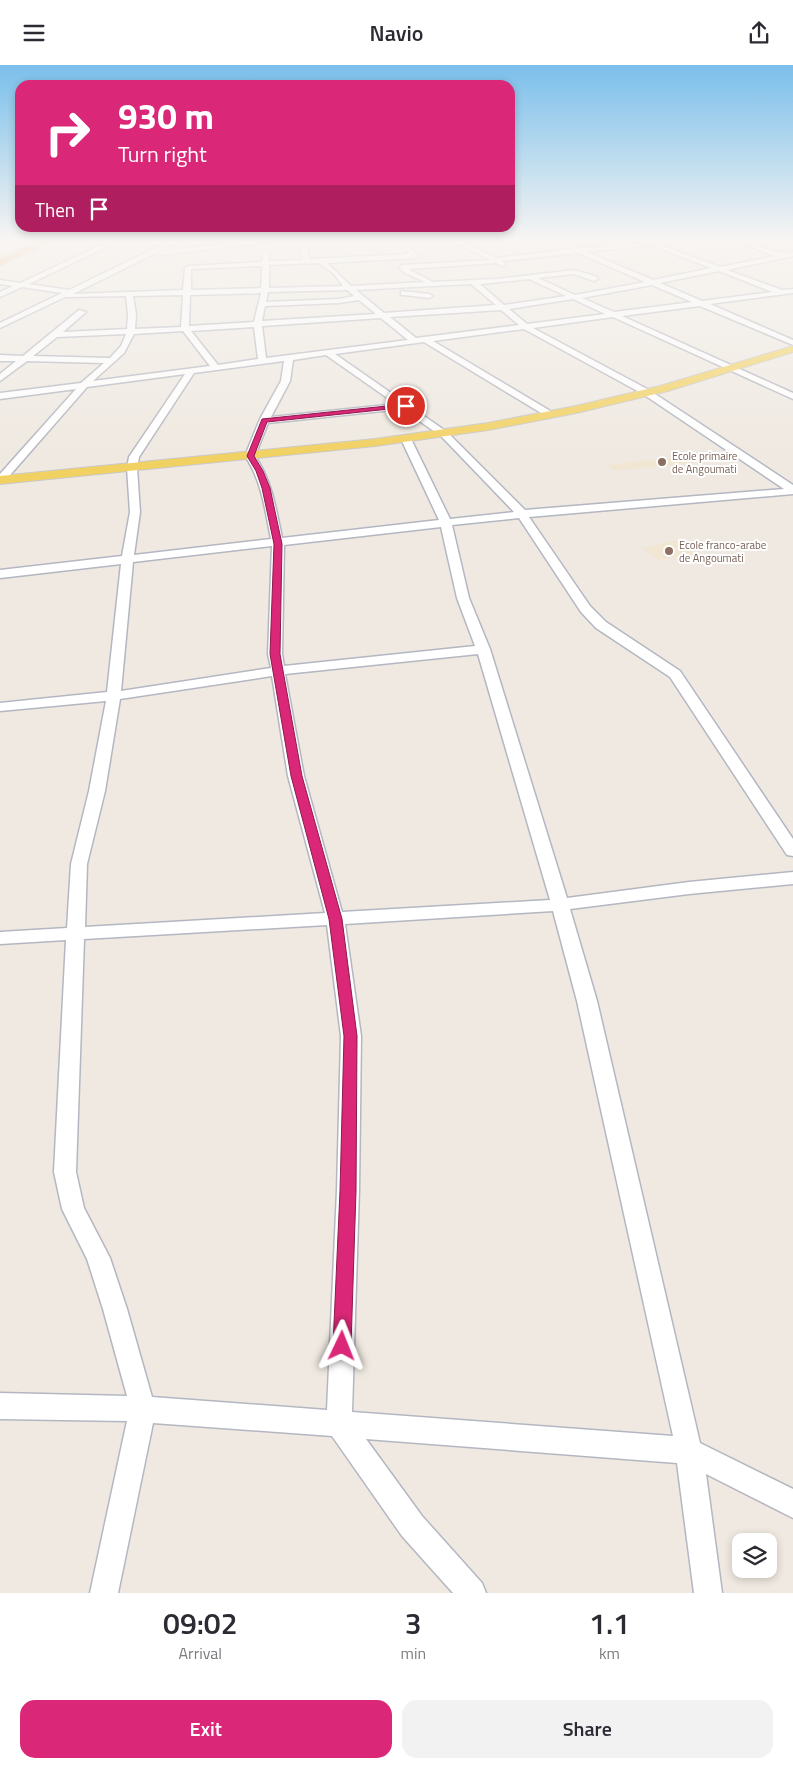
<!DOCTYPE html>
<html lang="en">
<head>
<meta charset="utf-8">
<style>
	body { margin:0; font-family:"Titillium Web",sans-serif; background:#f2f2f3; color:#2b2b33; height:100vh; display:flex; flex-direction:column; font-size:19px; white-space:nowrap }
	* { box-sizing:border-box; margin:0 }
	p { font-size:16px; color:#7c7c81 }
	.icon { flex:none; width:28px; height:28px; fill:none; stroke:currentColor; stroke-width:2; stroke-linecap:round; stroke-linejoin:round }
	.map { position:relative; height:1528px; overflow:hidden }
	.drawer { display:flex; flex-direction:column; background:#fff; flex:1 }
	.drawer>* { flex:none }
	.guide { position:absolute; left:15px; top:15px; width:500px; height:152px; border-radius:15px; box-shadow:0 2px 8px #0003; background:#db2777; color:#fff; overflow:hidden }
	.tools { position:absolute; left:732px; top:1468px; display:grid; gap:10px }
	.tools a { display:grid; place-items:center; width:45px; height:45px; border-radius:10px; background:#fff; box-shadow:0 2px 8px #0003; font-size:25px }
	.pin { position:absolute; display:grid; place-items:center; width:42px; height:42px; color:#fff; margin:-21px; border:2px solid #fff; border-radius:50%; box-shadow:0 1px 5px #0007 }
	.me { position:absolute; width:55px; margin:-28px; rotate:2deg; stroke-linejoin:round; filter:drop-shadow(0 0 4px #0008) }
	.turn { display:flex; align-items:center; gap:18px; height:105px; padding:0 20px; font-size:22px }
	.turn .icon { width:65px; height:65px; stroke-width:2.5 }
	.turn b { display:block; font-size:35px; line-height:42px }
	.then { display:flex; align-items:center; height:48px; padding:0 20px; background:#0003; gap:10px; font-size:19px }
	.eta { display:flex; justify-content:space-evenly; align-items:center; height:85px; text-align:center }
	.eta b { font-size:30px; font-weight:600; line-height:35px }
	.action { display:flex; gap:10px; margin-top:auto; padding:10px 20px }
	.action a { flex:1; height:58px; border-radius:15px; background:#db2777; color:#fff; font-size:20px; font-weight:600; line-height:58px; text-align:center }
	.action a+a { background:#f2f2f3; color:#2b2b33 }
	header { display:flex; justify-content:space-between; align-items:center; height:65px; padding:0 20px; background:#fff; font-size:22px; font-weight:600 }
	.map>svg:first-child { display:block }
</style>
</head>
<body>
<header><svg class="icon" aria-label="menu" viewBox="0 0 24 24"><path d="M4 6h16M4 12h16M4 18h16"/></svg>Navio<svg class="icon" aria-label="share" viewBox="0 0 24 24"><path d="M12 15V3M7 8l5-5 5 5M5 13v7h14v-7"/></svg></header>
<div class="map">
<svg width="793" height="1528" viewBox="0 0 793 1528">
	<rect width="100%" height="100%" fill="#efe9e1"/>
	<g fill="#f0e6d1">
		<polygon points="687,391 694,395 694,398 622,405 613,405 608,400"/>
		<polygon points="678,475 695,489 658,495 642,483"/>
	</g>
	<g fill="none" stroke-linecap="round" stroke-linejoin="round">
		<defs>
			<g id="minor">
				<path d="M114,174H123L29,219L69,225L174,174H183L160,186L270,174H293L161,190L158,187L73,229L183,225L185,203L188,201L262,197L263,188L266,186L269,188V196L303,195L299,174H305L310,194L410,189L392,174H399L419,191L416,193L327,198L351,221L425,217L405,208L399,202L402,200L490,195L449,174H457L496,193L571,184L549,174C561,174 571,183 582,183C617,183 651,174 686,174L658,179L720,202L775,191L730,174C752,174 772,191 793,187V191L727,205L782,225L793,224V228L710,239L793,275V280L700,241L622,251L793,328V334L613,252L533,263L649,325L793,420V429L529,452L590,541L606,557L680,606L793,774V791L787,790L670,612L596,563L581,547L519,453L452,460L469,533L490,584L567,833L689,817L793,807V819L689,829L570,844L597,936L700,1378L793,1424V1453L706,1409L722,1528H694L677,1398L366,1374L422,1451L482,1518L486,1528H453L402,1471L332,1371L153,1358L118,1528H90L127,1356L0,1354V1328L127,1331L103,1244L87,1194L62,1144L54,1107L66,875L0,879V867L67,863L71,799L89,726L106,636L0,646V638L107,627L121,499L0,513V505L122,491L130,447L127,403L129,392L185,309L87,322L4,417L0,418V409L76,324L0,334V328L81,318L104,298L27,296L0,316V309L16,296H0V290L23,291L79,245L86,247L63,267L127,264L128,249L126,231L65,232L0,263V258L62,228L22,222L0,232V227L13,221L0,219V215L20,218ZM650,180H651L711,203L653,215L587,187ZM578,188L645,217L575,230L538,213L574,209L594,216L598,214L597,212L575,205L496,214L433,217L408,204L496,198L503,201L506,199L502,196ZM319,198L334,209L343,221L269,223V200ZM262,201L261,223L191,225V204ZM719,206L772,227L702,236L660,218ZM529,214L566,231L504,240L480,219ZM471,219L496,240L384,248L356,225ZM652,220L692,237L614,247L582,233ZM347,225L354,231L339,234L266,237L268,227ZM261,228L254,257L189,261L190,230ZM183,230L181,262L135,264L136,249L133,231ZM573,234L605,249L527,259L509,244ZM359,235L376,249L262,256L265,241L339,238ZM501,245L519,260L416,273L390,252ZM381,253L408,275L266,293L262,261ZM254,262L258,294L218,300L191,266ZM524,264L643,329L784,424L525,445L447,367L335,289L424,277L546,351H552V347L433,276ZM183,266L210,301L93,316L124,288L134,269ZM126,269L121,281L110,293L33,291L57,272ZM326,290L396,339L271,352L290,316L293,295ZM284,296L281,316L260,354L245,391C262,416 265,445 271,474L134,490L140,447L137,403L139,392L194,308ZM402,344L441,371L514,447L450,454L411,374L406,371L401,374L439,455L282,473C276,444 272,416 255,391L268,358ZM441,462L457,533L475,581L284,601L282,589L284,480ZM272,481L268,589L271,603L121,626L133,497ZM478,589L550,835L342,847L304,711L285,609ZM272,611L288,711L325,848L85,862L87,799L105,726L120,634ZM553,846L577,936L673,1371L352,1347L359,1125L361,971L345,859ZM327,860L341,971L337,1125L327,1345L152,1332L127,1244L110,1193L84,1143L76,1107L84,874Z"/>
				<polygon points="401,226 429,229 433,231 429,233 404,230 401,230"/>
			</g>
			<polygon id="major" points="793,281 793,287 668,326 576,348 488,365 375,381 0,419 0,411 375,374 488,358 576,341 660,321"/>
			<polygon id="highway" points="45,174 57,174 0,200 0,194"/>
		</defs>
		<use href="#minor" stroke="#b4b7c1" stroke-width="3"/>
		<use href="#major" stroke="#c9c9c9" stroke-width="2"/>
		<use href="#highway" stroke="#c9c9c9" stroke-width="3"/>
		<use href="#minor" fill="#fff" fill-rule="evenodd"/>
		<use href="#major" fill="#f2d163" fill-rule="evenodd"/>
		<use href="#highway" fill="#ffa35c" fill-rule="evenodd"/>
	</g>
	<linearGradient id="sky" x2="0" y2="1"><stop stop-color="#7abfeb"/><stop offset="0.45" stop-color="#f8f5f2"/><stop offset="1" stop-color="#f8f5f2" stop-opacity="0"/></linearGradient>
	<rect width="793" height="388" fill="url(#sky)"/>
	<polygon fill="#db2777" stroke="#8e194d" points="406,339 409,341 408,342 267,357 254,391 263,406 270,423 282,479 280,589 302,711 342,854 357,971 356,1126 351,1281 348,1287 342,1289 336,1287 333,1281 340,1126 344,971 329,854 291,711 270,589 274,479 262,423 256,406 247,391 262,354"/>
	<g fill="#8d6e63" stroke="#fff" stroke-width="2">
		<circle cx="662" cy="397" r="5"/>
		<circle cx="669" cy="486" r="5"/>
	</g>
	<g text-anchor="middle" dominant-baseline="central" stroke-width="4" stroke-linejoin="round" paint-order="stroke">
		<g font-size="11" fill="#785e54" stroke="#fff" text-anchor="start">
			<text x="672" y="391">Ecole primaire<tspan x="672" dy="13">de Angoumati</tspan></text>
			<text x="679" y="480">Ecole franco-arabe<tspan x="679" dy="13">de Angoumati</tspan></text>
		</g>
	</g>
</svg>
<div class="tools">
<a><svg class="icon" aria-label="layers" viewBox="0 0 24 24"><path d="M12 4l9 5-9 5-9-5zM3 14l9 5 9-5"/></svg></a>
</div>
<div class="pin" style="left:406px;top:341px;background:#d93025"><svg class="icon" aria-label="arrive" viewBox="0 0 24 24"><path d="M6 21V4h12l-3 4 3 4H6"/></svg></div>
<svg class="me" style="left:342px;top:1281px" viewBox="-20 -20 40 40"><path d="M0-17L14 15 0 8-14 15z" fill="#db2777" stroke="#fff" stroke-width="4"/></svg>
<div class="guide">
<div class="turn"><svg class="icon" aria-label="right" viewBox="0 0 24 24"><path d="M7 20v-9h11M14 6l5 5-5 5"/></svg><div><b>930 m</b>Turn right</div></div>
<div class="then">Then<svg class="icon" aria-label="arrive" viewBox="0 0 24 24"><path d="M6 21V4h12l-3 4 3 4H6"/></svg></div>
</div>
</div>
<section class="drawer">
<div class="eta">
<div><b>09:02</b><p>Arrival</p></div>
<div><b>3</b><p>min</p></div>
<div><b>1.1</b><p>km</p></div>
</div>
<div class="action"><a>Exit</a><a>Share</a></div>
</section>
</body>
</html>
